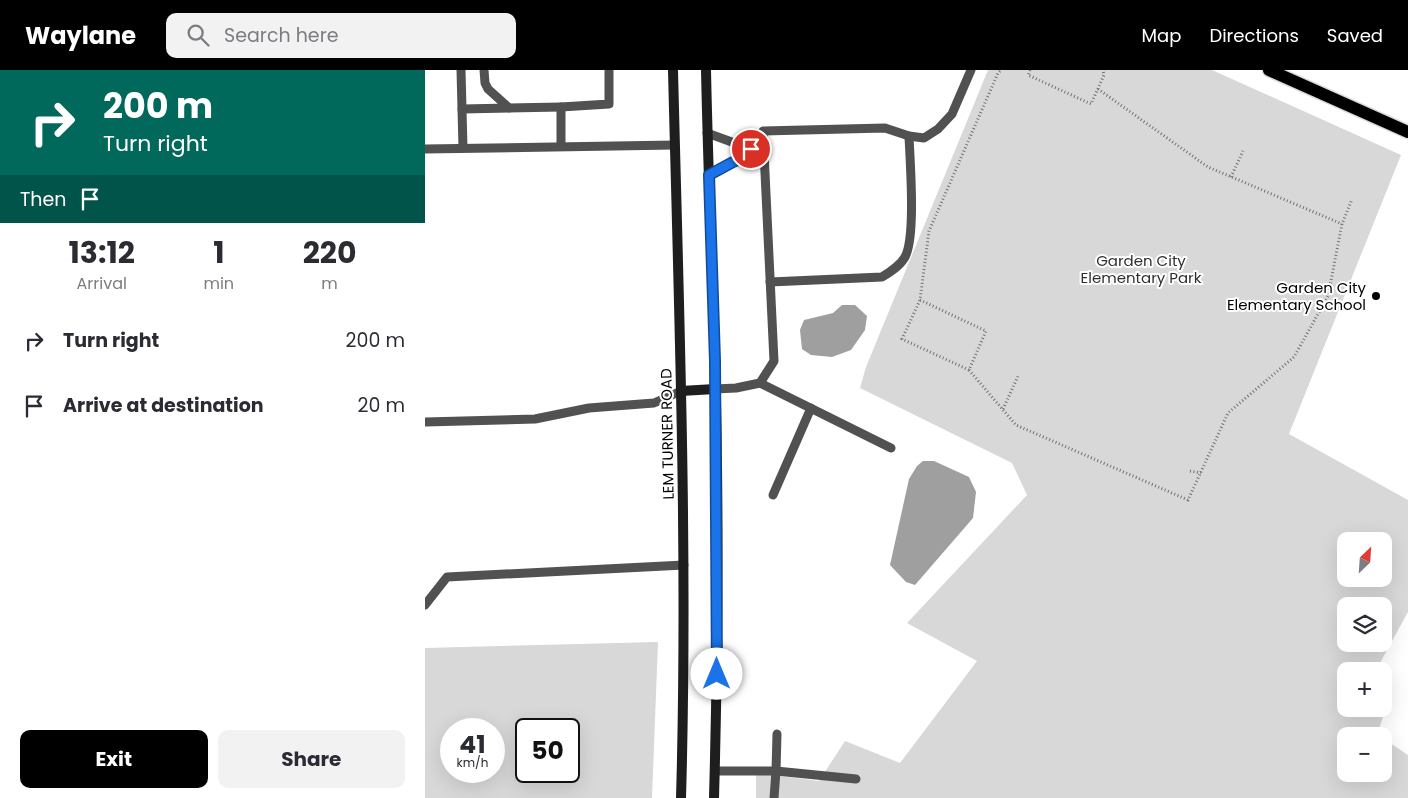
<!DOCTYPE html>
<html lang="en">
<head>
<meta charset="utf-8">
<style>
	body { margin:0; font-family:Poppins,sans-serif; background:#f2f2f3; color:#2b2b33; height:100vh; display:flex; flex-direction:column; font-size:19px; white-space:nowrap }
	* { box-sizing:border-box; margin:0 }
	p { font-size:16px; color:#7c7c81 }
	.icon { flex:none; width:28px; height:28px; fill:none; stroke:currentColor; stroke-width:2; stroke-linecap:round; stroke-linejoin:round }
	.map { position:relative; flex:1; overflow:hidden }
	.panel { display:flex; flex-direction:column; background:#fff; width:425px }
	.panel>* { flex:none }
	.guide { background:#00695c; color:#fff; overflow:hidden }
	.needle { width:32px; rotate:25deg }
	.tools { position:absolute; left:912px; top:462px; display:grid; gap:10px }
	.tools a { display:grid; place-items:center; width:55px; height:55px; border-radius:10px; background:#fff; box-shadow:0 5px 20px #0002; font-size:25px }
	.speed { position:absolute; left:15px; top:648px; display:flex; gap:10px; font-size:25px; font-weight:700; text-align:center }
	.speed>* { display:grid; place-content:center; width:65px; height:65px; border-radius:50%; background:#fff; box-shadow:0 5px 20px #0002; line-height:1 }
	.speed small { font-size:12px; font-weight:400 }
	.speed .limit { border:2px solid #111; border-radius:8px; background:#fff; color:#111 }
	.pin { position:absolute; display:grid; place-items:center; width:42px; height:42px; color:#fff; margin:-21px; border:2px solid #fff; border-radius:50%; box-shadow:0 1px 5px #0007 }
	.me { position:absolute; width:55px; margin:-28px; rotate:0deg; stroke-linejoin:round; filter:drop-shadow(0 0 4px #0008) }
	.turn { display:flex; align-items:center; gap:18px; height:105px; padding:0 20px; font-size:22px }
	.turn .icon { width:65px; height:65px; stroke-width:2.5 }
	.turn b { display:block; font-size:35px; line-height:42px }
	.then { display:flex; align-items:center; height:48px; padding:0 20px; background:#0003; gap:10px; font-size:19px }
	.eta { display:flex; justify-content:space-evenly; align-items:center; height:85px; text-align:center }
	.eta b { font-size:30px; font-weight:700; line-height:35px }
	.primary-button { display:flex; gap:10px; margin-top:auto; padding:10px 20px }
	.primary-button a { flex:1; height:58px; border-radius:10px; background:#000; color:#fff; font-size:20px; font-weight:700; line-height:58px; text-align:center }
	.primary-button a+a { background:#f2f2f3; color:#2b2b33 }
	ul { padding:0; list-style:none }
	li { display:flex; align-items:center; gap:15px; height:65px; padding:0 20px }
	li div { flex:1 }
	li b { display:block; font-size:19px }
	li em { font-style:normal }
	header { display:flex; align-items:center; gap:30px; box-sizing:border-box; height:70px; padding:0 25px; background:#000; color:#fff }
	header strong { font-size:24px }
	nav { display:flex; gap:28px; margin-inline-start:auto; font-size:18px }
	.search { width:350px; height:45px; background:#f2f2f3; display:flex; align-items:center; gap:12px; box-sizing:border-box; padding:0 18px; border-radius:10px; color:#7c7c81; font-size:19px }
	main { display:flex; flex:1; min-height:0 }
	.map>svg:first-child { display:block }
</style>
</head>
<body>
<header>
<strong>Waylane</strong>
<div class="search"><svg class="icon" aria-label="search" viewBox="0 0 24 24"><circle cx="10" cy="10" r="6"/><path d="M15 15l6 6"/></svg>Search here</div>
<nav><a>Map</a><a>Directions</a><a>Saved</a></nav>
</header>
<main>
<section class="panel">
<div class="guide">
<div class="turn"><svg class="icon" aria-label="right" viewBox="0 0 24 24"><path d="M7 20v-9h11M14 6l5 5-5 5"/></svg><div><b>200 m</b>Turn right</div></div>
<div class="then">Then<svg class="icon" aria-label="arrive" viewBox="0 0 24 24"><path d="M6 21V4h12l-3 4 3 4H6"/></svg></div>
</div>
<div class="eta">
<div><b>13:12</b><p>Arrival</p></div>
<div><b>1</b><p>min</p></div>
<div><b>220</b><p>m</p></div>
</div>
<ul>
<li><svg class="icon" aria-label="right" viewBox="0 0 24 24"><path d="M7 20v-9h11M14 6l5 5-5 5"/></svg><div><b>Turn right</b></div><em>200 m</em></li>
<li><svg class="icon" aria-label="arrive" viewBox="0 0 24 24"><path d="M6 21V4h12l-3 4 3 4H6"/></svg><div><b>Arrive at destination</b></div><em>20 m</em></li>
</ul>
<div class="primary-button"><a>Exit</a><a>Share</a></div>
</section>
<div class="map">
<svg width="983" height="728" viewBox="0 0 983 728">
	<rect width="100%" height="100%" fill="#fff"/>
	<g fill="#d8d8d8" fill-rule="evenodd">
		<path d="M563,0H787L976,85L864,364L983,430V542L956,591L966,625L952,664L954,666H921V704H959V669L983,685V728H331V703L394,711L420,671L475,693L552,591L482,553L602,425L587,393L435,318L441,297ZM921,471H959V509H921ZM921,536H959V574H921ZM921,601H959V639H921Z"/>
		<path d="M233,572L227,728H0V578ZM26,659H69V701H26ZM101,659H144V701H101Z"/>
	</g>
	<g fill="#9f9f9f">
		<polygon points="417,235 430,235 442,246 440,260 426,280 407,287 386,285 377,279 375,260 379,250 408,243"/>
		<polygon points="498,391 509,391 544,407 551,422 548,448 490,515 481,512 465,495 484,409 492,396"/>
	</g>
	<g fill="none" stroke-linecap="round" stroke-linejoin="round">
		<defs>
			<polyline id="primary" points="844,0 983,62"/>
		</defs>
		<use href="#primary" stroke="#dbdbdb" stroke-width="15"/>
		<g stroke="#737373" stroke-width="3" stroke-dasharray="1 2.5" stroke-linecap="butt">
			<polyline points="605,0 603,5 666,34 679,5 678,0"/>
			<polyline points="673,19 783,97 917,154"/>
			<polyline points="806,107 818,81"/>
			<polyline points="495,230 561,261 544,300 477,269 495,230 504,161 573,3 576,0"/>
			<polyline points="544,300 591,355 763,430 803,343 869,287 903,226 917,154 927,129"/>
			<polyline points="578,339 594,304"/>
			<polyline points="765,401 776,403"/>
		</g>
		<g stroke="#515151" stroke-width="9">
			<polyline points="36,0 38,78"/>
			<polyline points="59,0 60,13 63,19 84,38"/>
			<polyline points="37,39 136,37"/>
			<polyline points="282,63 326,79 329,82 325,85 308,92 284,105"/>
			<polyline points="136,76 136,37 184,34 184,0"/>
			<polyline points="0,79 250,75"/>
			<path d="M345,212L457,207C465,202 475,196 480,187C491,167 485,92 484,66"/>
			<polyline points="335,313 466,378"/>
			<polyline points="290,319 311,318 335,313 349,291 338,61 460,58 484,66 499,68 513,59 527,44 546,0"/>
			<polyline points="0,352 110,349 164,338 229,333 256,321"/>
			<polyline points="348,425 386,338"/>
			<polyline points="0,535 22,507 259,495"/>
			<polyline points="290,701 351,701 352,664"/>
			<polyline points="349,728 351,701 431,709"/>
		</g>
		<g stroke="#1e1e1e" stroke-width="10">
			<path d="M248,0C254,243 263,485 256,728"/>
			<path d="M281,0C283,97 287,194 290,290C294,436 293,582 289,728"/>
			<polyline points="256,321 290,319"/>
		</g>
		<use href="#primary" stroke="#000" stroke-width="12"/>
	</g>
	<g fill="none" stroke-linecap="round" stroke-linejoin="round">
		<defs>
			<polyline id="route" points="292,604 290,291 284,105 308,92 326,85 328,82 326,79"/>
		</defs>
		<use href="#route" stroke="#114b97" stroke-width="12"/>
		<use href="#route" stroke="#1a73e8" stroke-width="9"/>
	</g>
	<circle fill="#000" stroke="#fff" stroke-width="2" cx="951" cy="226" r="5"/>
	<g text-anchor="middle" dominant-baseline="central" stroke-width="4" stroke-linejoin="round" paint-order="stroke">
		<g font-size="15" fill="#2f2f2f" stroke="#fff">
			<text x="716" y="190">Garden City<tspan x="716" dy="17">Elementary Park</tspan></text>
		</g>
		<g font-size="15" fill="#000" stroke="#fff" text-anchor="end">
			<text x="941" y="217">Garden City<tspan x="941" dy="17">Elementary School</tspan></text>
		</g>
		<g font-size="15" fill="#000" stroke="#fff">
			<text transform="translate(242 364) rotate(-91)">LEM TURNER ROAD</text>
		</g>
	</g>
</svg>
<div class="tools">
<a><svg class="needle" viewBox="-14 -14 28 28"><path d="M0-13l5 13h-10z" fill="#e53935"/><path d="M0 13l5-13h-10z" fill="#7c7c81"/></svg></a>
<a><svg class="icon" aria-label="layers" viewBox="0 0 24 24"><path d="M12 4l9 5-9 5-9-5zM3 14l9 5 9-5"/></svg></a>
<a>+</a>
<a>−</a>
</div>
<div class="speed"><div>41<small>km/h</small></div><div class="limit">50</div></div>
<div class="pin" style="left:326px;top:79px;background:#d93025"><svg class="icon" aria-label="arrive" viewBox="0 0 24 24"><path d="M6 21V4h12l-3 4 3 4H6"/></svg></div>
<svg class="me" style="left:292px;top:604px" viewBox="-20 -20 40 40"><circle r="19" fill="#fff"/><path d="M0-13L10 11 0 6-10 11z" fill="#1a73e8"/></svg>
</div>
</main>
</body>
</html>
